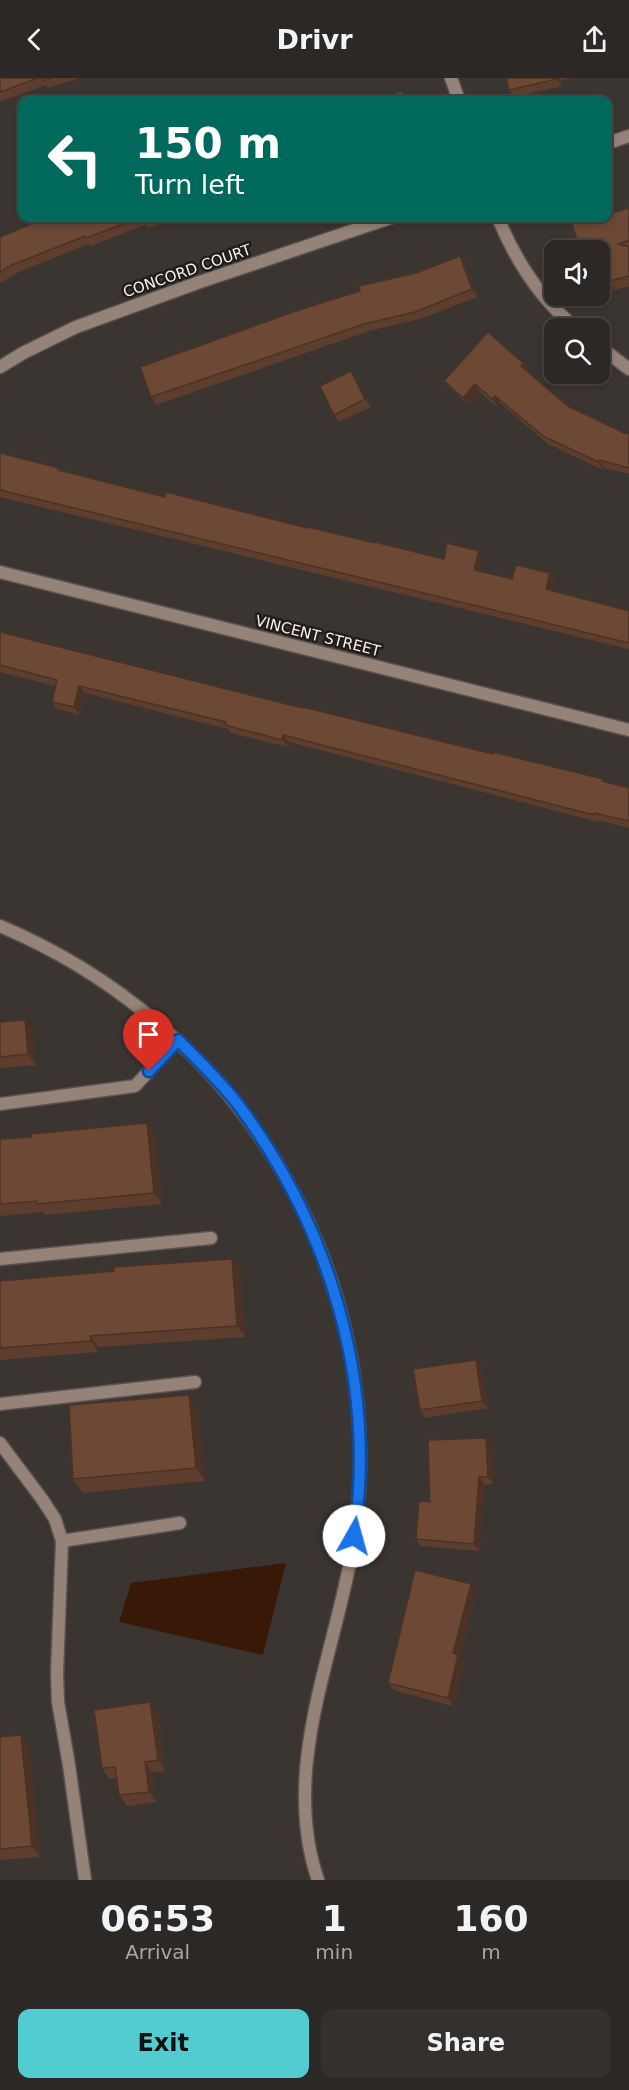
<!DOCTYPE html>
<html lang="en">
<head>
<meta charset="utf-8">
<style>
	body { margin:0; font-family:"DejaVu Sans",sans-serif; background:#34302d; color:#f1f3f6; height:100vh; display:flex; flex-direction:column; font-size:22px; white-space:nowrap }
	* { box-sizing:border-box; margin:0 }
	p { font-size:20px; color:#a6a6a7 }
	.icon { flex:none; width:33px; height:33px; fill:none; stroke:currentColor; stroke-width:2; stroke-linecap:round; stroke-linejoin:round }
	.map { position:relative; height:1802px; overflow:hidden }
	.side { display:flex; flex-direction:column; background:#2c2825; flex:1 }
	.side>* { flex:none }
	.top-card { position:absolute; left:18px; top:18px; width:594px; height:126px; border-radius:12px; box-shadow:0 3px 9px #0003,0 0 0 2px #484442; background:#00695c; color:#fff; overflow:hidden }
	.fabs { position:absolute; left:544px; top:162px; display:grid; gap:12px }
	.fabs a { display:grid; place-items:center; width:66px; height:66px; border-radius:12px; background:#2c2825; box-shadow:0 3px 9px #0003,0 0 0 2px #484442; font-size:30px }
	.pin { position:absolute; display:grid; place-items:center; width:51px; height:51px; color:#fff; margin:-62px -26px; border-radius:50% 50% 50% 0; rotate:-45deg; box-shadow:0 0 6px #0007 }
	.pin .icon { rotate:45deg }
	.me { position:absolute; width:66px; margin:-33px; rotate:7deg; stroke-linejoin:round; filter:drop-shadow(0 0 4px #0008) }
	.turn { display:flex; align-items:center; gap:21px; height:126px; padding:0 18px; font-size:27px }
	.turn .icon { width:78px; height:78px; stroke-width:2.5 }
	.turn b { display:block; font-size:42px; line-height:51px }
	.eta { display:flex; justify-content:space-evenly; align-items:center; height:102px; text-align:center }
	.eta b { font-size:36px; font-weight:600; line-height:42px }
	.primary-button { display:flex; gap:12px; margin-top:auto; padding:12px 18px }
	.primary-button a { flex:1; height:69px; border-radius:12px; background:#52ccd1; color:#111; font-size:24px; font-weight:600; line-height:69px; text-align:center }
	.primary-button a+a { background:#34302d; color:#f1f3f6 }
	header { display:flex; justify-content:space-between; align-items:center; height:78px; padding:0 18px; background:#2c2825; font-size:27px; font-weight:600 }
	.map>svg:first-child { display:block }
</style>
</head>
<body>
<header><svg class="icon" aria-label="back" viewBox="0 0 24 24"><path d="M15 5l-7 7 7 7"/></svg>Drivr<svg class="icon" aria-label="share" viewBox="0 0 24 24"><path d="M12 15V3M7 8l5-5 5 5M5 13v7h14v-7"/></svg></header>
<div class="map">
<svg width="629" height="1802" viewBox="0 0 629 1802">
	<rect width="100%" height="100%" fill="#3b3531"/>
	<polygon fill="#381806" points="286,1485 263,1577 119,1544 131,1505"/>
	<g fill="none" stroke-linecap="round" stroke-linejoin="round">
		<defs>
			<g id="street">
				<polyline points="451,0 459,22"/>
				<polyline points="608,65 629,58"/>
				<path d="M498,140C515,181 541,222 576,250"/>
				<polyline points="600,269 629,291"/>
				<polyline points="0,289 23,275 76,249 197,205 390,140"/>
				<polyline points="0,494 629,652"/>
				<path d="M0,848C245,951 395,1203 353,1468C335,1577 280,1691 318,1802"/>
				<polyline points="0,1026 135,1008 178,962"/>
				<polyline points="0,1181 211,1160"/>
				<polyline points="0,1326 195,1304"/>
				<polyline points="0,1365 42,1421 55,1441 62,1463 57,1596 58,1624 69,1687 85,1802"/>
				<polyline points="62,1463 180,1445"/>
			</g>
		</defs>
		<use href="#street" stroke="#59534f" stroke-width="15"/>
		<use href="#street" stroke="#958279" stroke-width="12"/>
	</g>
	<g fill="#5d3e2e">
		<polygon points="0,0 80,0 48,10 46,7 0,24"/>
		<polygon points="506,0 570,0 561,3 562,8 514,19 509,12"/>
		<polygon points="629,130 629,208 615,212 609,203 603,183 600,184 600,172"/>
		<polygon points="46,140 182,140 148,150 145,147 91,168 89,166 17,195 0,205 0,159"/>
		<polygon points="460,178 465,186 478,219 420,241 369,253 156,327 151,319 360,213 416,195"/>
		<polygon points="524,286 529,293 528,294 568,328 624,355 629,356 629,396 604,390 603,392 548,366 500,325 497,329 480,314 468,327 450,310 444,303"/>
		<polygon points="356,301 371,329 339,344 334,337"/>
		<polygon points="0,375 61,393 165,419 444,481 484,481 481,494 512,501 555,503 552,513 629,533 629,571 0,419"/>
		<polygon points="0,554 302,630 629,710 629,750 599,742 599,744 289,664 288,669 231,655 228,651 85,615 79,637 57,631 52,624 56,608 0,594"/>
		<polygon points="0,944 32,953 36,987 0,990"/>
		<polygon points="155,1056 162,1126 45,1137 43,1134 0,1138 0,1061"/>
		<polygon points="232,1181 240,1191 245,1259 98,1269 98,1274 0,1282 0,1203 114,1193"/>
		<polygon points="476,1282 481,1289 488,1330 425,1340 420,1332"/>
		<polygon points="198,1330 205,1403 83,1415 73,1401"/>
		<polygon points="486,1360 492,1368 493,1406 485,1407 479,1473 421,1468 416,1461 430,1424"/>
		<polygon points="476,1513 460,1578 464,1584 453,1628 393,1612 388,1605"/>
		<polygon points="150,1624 158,1635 165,1693 152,1694 156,1724 127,1728 119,1717 117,1700 109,1701 102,1690"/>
		<polygon points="21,1657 29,1667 40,1779 0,1782 0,1659"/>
	</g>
	<g fill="#4c3225">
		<polygon points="557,0 559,0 561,3 562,8"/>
		<polygon points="402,13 407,20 408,22 406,22"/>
		<polygon points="460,178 465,186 478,219 472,211"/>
		<polygon points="524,286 529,293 526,296 521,288"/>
		<polygon points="351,293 356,301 371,329 365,321"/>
		<polygon points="475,306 480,314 468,327 463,320"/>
		<polygon points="495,318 500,325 497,329 492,321"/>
		<polygon points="599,382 604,390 603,392 598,384"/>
		<polygon points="479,473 484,481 480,499 474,492"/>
		<polygon points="550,495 555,503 551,519 546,511"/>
		<polygon points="79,608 85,615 79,637 74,629"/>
		<polygon points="283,657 289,664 288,669 282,662"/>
		<polygon points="25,942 32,953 36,987 28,976"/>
		<polygon points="147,1045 155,1056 162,1126 154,1115"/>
		<polygon points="232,1181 240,1191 245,1259 237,1248"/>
		<polygon points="90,1258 98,1269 98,1274 91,1263"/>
		<polygon points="476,1282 481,1289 488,1330 482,1323"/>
		<polygon points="189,1317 198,1330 205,1403 196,1390"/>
		<polygon points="486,1360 492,1368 493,1406 488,1399"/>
		<polygon points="479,1399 485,1407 479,1473 474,1466"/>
		<polygon points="471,1506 476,1513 460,1578 464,1584 453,1628 448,1620 453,1575"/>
		<polygon points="150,1624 158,1635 165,1693 158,1682"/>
		<polygon points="21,1657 29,1667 40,1779 32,1768"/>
		<polygon points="145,1684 152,1694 156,1724 149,1714"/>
	</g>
	<g fill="#6c4835" stroke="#4c3225" stroke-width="1.5">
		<polygon points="0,0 38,0 0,14"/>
		<polygon points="42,0 52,0 43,3"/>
		<polygon points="506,0 557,0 557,1 509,12"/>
		<polygon points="402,13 406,22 374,22"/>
		<polygon points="629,130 629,162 619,166 629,169 629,198 609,203 600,172 580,172 572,146 594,140 608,140 608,136"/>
		<polygon points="46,140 139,140 86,160 85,158 12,187 0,194 0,159"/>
		<polygon points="142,140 153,140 143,143"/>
		<polygon points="460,178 472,211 415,234 364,246 151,319 140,289 296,233 360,213 359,208 416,195"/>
		<polygon points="488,254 524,286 521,288 568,328 624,355 629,356 629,390 599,382 598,384 543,358 495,318 492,321 475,306 463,320 444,303"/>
		<polygon points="351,293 365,321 334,337 320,308"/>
		<polygon points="0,375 59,390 58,392 165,419 166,414 307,450 308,449 374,465 375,464 444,481 447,465 479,473 474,492 512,501 516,487 550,495 546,511 629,533 629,565 0,412"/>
		<polygon points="0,554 302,630 303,629 493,676 493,674 603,701 602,703 629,710 629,743 594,735 594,737 283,657 282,662 225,647 226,644 79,608 74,629 52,624 57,602 0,587"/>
		<polygon points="25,942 28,976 0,979 0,944"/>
		<polygon points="147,1045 154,1115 37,1126 37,1123 0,1126 0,1061 31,1059 31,1056"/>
		<polygon points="232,1181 237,1248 90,1258 91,1263 0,1270 0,1203 114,1193 114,1189"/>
		<polygon points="476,1282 482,1323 420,1332 413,1291"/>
		<polygon points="189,1317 196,1390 73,1401 69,1327"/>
		<polygon points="486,1360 488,1399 479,1399 474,1466 416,1461 419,1423 430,1424 428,1362"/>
		<polygon points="415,1492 471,1506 453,1575 458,1577 448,1620 388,1605"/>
		<polygon points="150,1624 158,1682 145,1684 149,1714 119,1717 115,1689 102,1690 94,1632"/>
		<polygon points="21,1657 32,1768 0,1771 0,1659"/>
	</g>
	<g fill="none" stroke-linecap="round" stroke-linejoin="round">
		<defs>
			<path id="route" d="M149,993L178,962C199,983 222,1005 240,1029C330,1151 377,1306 354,1458"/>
		</defs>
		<use href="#route" stroke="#114b97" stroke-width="15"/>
		<use href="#route" stroke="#1a73e8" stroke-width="10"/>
	</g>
	<g text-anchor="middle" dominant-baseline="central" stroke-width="5" stroke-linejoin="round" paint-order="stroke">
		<g font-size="15" fill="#f6f1ef" stroke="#201d1b">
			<text transform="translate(187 193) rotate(-19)">CONCORD COURT</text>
			<text transform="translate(318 558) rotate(14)">VINCENT STREET</text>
		</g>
	</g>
</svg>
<div class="fabs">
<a><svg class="icon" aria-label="sound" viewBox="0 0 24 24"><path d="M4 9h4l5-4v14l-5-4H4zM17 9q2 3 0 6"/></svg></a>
<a><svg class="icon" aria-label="search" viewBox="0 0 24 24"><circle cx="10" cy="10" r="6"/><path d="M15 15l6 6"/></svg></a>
</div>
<div class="pin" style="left:149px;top:993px;background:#d93025"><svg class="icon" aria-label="arrive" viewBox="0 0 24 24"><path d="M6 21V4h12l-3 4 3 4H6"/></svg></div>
<svg class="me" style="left:354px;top:1458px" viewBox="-20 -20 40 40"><circle r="19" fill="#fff"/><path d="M0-13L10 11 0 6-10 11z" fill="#1a73e8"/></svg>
<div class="top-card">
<div class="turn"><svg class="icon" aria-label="left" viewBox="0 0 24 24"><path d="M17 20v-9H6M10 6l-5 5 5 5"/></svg><div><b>150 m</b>Turn left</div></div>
</div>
</div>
<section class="side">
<div class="eta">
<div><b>06:53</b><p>Arrival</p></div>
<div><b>1</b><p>min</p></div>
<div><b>160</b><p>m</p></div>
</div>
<div class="primary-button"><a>Exit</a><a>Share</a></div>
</section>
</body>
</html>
